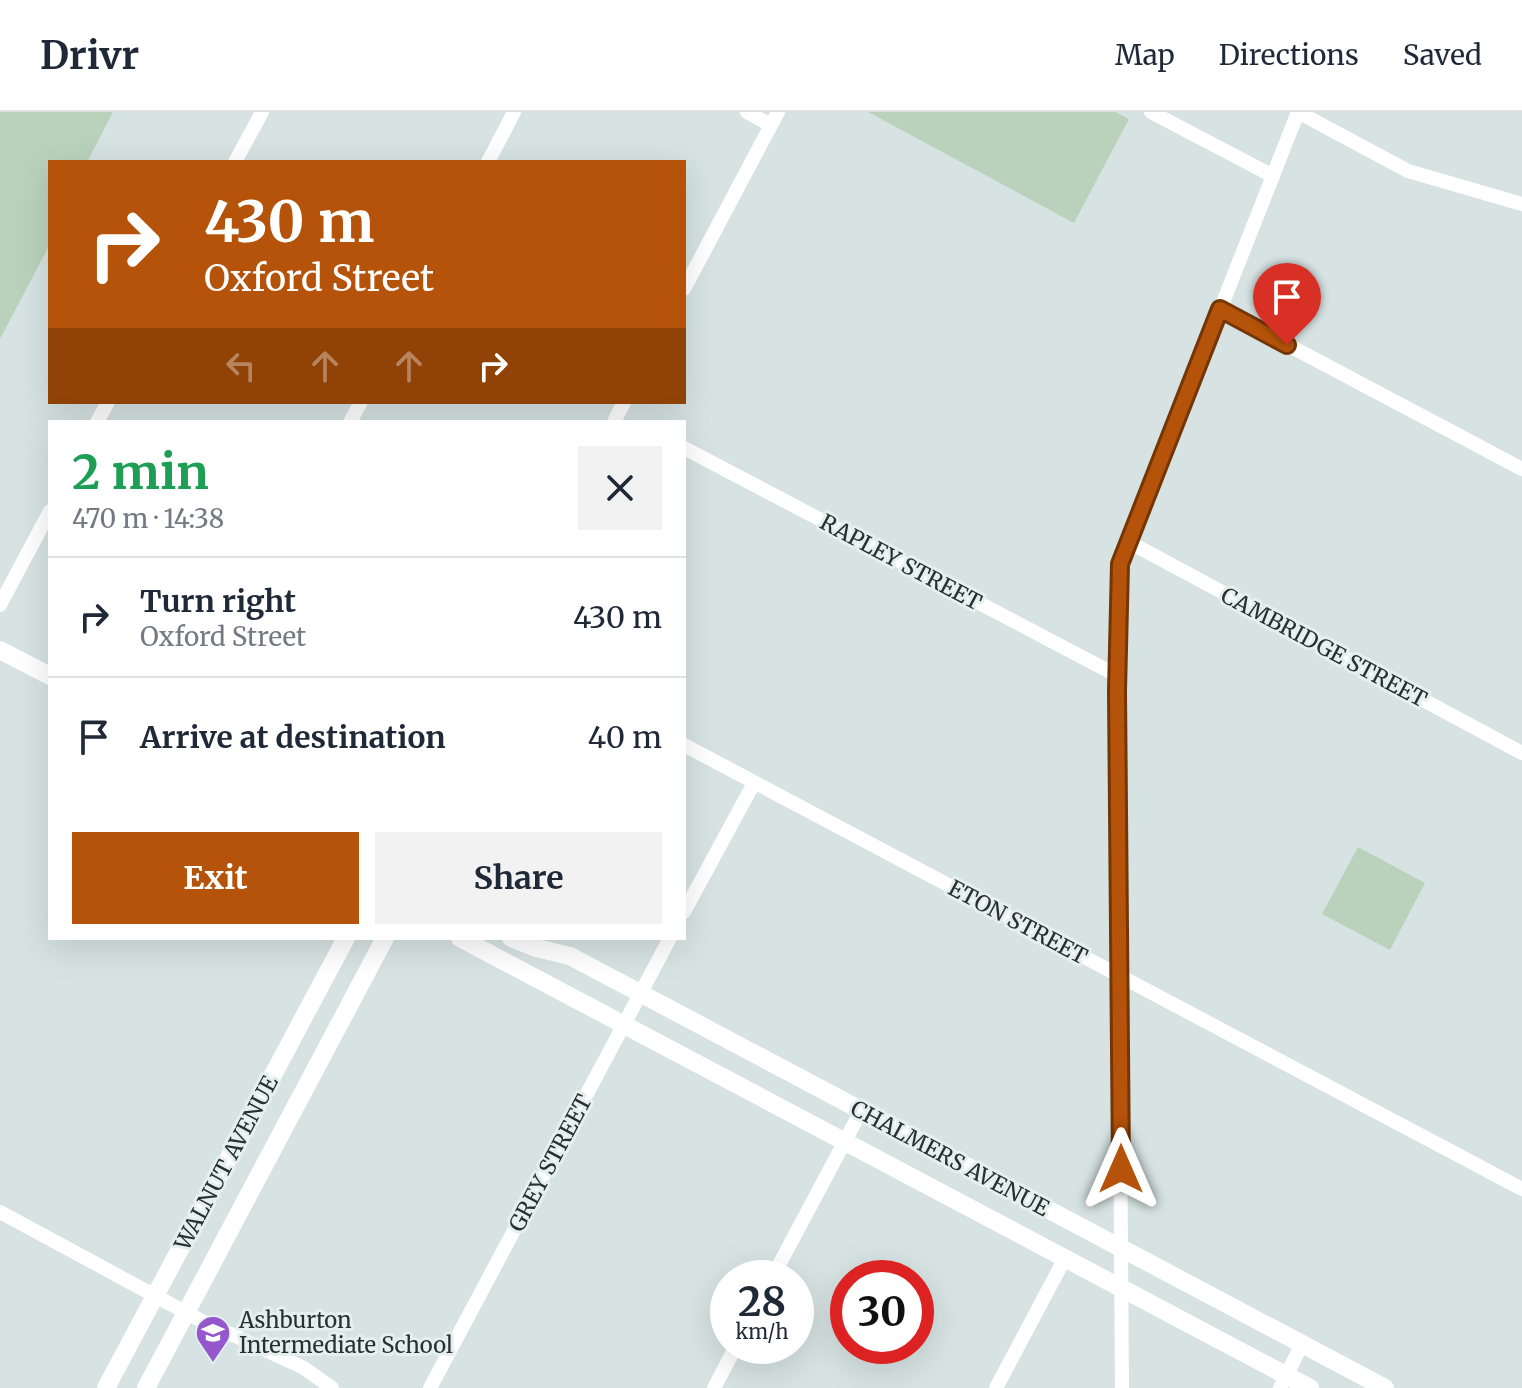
<!DOCTYPE html>
<html lang="en">
<head>
<meta charset="utf-8">
<style>
	body { margin:0; font-family:Merriweather,serif; background:#f2f2f3; color:#1f2937; height:100vh; display:flex; flex-direction:column; font-size:30px; white-space:nowrap }
	* { box-sizing:border-box; margin:0 }
	p { font-size:26px; color:#747a83 }
	.icon { flex:none; width:44px; height:44px; fill:none; stroke:currentColor; stroke-width:2; stroke-linecap:round; stroke-linejoin:round }
	.map { position:relative; flex:1; overflow:hidden }
	.sheet { position:absolute; left:48px; top:308px; width:638px; height:520px; display:flex; flex-direction:column; background:#fff; border-radius:0px; box-shadow:0 8px 32px #0002 }
	.sheet>* { flex:none }
	.guide { position:absolute; left:48px; top:48px; width:638px; height:244px; border-radius:0px; box-shadow:0 8px 32px #0002; background:#b45309; color:#fff; overflow:hidden }
	.speed { position:absolute; left:710px; top:1148px; display:flex; gap:16px; font-size:40px; font-weight:700; text-align:center }
	.speed>* { display:grid; place-content:center; width:104px; height:104px; border-radius:50%; background:#fff; box-shadow:0 8px 32px #0002; line-height:1 }
	.speed small { font-size:20px; font-weight:400 }
	.speed .limit { border:12px solid #d22; background:#fff; color:#111 }
	.pin { position:absolute; display:grid; place-items:center; width:68px; height:68px; color:#fff; margin:-82px -34px; border-radius:50% 50% 50% 0; rotate:-45deg; box-shadow:0 0 8px #0007 }
	.pin .icon { rotate:45deg }
	.me { position:absolute; width:88px; margin:-44px; rotate:0deg; stroke-linejoin:round; filter:drop-shadow(0 0 6px #0008) }
	.turn { display:flex; align-items:center; gap:28px; height:168px; padding:0 24px; font-size:36px }
	.turn .icon { width:104px; height:104px; stroke-width:2.5 }
	.turn b { display:block; font-size:56px; line-height:68px }
	.lanes { display:flex; align-items:center; height:76px; padding:0 24px; background:#0003; justify-content:center; gap:40px; direction:ltr }
	.lanes .off { opacity:.35 }
	.round { display:grid; place-items:center; flex:none; width:84px; height:84px; border-radius:0px; background:#f2f2f3 }
	.overview { display:flex; align-items:center; justify-content:space-between; height:136px; padding:0 24px }
	h1 { font-size:48px; font-weight:700; line-height:60px; color:#1e9e55 }
	.action { display:flex; gap:16px; margin-top:auto; padding:16px 24px }
	.action a { flex:1; height:92px; border-radius:0px; background:#b45309; color:#fff; font-size:32px; font-weight:700; line-height:92px; text-align:center }
	.action a+a { background:#f2f2f3; color:#1f2937 }
	ul { padding:0; list-style:none }
	li { display:flex; align-items:center; gap:24px; height:120px; padding:0 24px; border-top:2px solid #e0e1e3 }
	li div { flex:1 }
	li b { display:block; font-size:30px }
	li em { font-style:normal }
	header { display:flex; align-items:center; gap:48px; box-sizing:border-box; height:112px; padding:0 40px; background:#fff; border-bottom:2px solid #e0e1e3 }
	header strong { font-size:38px }
	nav { display:flex; gap:44px; margin-inline-start:auto; font-size:28px }
	.map>svg:first-child { display:block }
</style>
</head>
<body>
<header>
<strong>Drivr</strong>
<nav><a>Map</a><a>Directions</a><a>Saved</a></nav>
</header>
<div class="map">
<svg width="1522" height="1276" viewBox="0 0 1522 1276">
	<rect width="100%" height="100%" fill="#d6e3e2"/>
	<g fill="#bad2bb">
		<polygon points="0,0 113,0 87,50 50,50 50,132 0,227"/>
		<polygon points="868,0 1115,0 1129,7 1074,111"/>
		<polygon points="1358,735 1425,771 1390,838 1322,802"/>
	</g>
	<g fill="none" stroke-linecap="round" stroke-linejoin="round">
		<g stroke="#fff" stroke-width="14">
			<polyline points="747,0 771,13"/>
			<polyline points="1151,0 1273,64"/>
			<polyline points="1298,0 1408,59 1522,92"/>
			<polyline points="235,50 262,0"/>
			<polyline points="488,50 514,0"/>
			<polyline points="684,177 778,0"/>
			<polyline points="1220,197 1522,357"/>
			<polyline points="97,310 108,290"/>
			<polyline points="350,310 361,290"/>
			<polyline points="614,310 624,290"/>
			<polyline points="684,336 1118,564"/>
			<polyline points="1127,429 1522,641"/>
			<polyline points="0,493 50,399"/>
			<polyline points="684,633 1522,1077"/>
			<polyline points="684,800 754,671"/>
			<polyline points="0,1100 198,1207 304,1256 332,1276"/>
			<polyline points="772,1166 861,999"/>
			<polyline points="430,1276 670,826"/>
			<polyline points="714,1276 736,1234"/>
			<polyline points="996,1276 1065,1146"/>
			<polyline points="1122,1276 1117,579 1120,452 1298,0"/>
			<polyline points="1280,1276 1302,1232"/>
		</g>
		<g stroke="#fff" stroke-width="18">
			<polyline points="0,538 50,564"/>
			<polyline points="460,826 1310,1276"/>
			<polyline points="511,826 536,836 570,844 1385,1276"/>
			<polyline points="106,1276 346,826"/>
			<polyline points="146,1276 385,826"/>
		</g>
	</g>
	<g fill="none" stroke-linecap="round" stroke-linejoin="round">
		<defs>
			<polyline id="route" points="1121,1057 1117,579 1120,452 1220,197 1287,233"/>
		</defs>
		<use href="#route" stroke="#753606" stroke-width="20"/>
		<use href="#route" stroke="#b45309" stroke-width="14"/>
	</g>
	<defs>
		<symbol id="school-pin" viewBox="-11 -11 22 30"><path d="M0 17L-7.5 6A9.5 9.5 0 1 1 7.5 6Z" fill="#9457cd" stroke="#e3f0ef"/><path d="M0-5L7-2L0 1L-7-2ZM-4 1L0 2.5L4 1V4Q0 6-4 4Z" fill="#fff"/></symbol>
	</defs>
	<g fill-rule="evenodd">
		<use href="#school-pin" x="193" y="1201" width="40" height="54"/>
	</g>
	<g text-anchor="middle" dominant-baseline="central" stroke-width="6" stroke-linejoin="round" paint-order="stroke">
		<g font-size="22" fill="#2a2f2f" stroke="#e3f0ef">
			<text transform="translate(901 450) rotate(28)">RAPLEY STREET</text>
			<text transform="translate(1324 535) rotate(28)">CAMBRIDGE STREET</text>
			<text transform="translate(1018 810) rotate(28)">ETON STREET</text>
			<text transform="translate(950 1046) rotate(28)">CHALMERS AVENUE</text>
			<text transform="translate(226 1051) rotate(-62)">WALNUT AVENUE</text>
			<text transform="translate(550 1051) rotate(-62)">GREY STREET</text>
		</g>
		<g font-size="22" fill="#2a2f2f" stroke="#e3f0ef" text-anchor="start">
			<text x="239" y="1208">Ashburton<tspan x="239" dy="25">Intermediate School</tspan></text>
		</g>
	</g>
</svg>
<div class="speed"><div>28<small>km/h</small></div><div class="limit">30</div></div>
<div class="pin" style="left:1287px;top:233px;background:#d93025"><svg class="icon" aria-label="arrive" viewBox="0 0 24 24"><path d="M6 21V4h12l-3 4 3 4H6"/></svg></div>
<svg class="me" style="left:1121px;top:1057px" viewBox="-20 -20 40 40"><path d="M0-17L14 15 0 8-14 15z" fill="#b45309" stroke="#fff" stroke-width="4"/></svg>
<div class="guide">
<div class="turn"><svg class="icon" aria-label="right" viewBox="0 0 24 24"><path d="M7 20v-9h11M14 6l5 5-5 5"/></svg><div><b>430 m</b>Oxford Street</div></div>
<div class="lanes"><svg class="icon off" aria-label="left" viewBox="0 0 24 24"><path d="M17 20v-9H6M10 6l-5 5 5 5"/></svg><svg class="icon off" aria-label="ahead" viewBox="0 0 24 24"><path d="M12 20V5M6 11l6-6 6 6"/></svg><svg class="icon off" aria-label="ahead" viewBox="0 0 24 24"><path d="M12 20V5M6 11l6-6 6 6"/></svg><svg class="icon" aria-label="right" viewBox="0 0 24 24"><path d="M7 20v-9h11M14 6l5 5-5 5"/></svg></div>
</div>
<section class="sheet">
<div class="overview"><div><h1>2 min</h1><p>470 m · 14:38</p></div><a class="round"><svg class="icon" aria-label="close" viewBox="0 0 24 24"><path d="M6 6l12 12M18 6L6 18"/></svg></a></div>
<ul>
<li><svg class="icon" aria-label="right" viewBox="0 0 24 24"><path d="M7 20v-9h11M14 6l5 5-5 5"/></svg><div><b>Turn right</b><p>Oxford Street</p></div><em>430 m</em></li>
<li><svg class="icon" aria-label="arrive" viewBox="0 0 24 24"><path d="M6 21V4h12l-3 4 3 4H6"/></svg><div><b>Arrive at destination</b></div><em>40 m</em></li>
</ul>
<div class="action"><a>Exit</a><a>Share</a></div>
</section>
</div>
</body>
</html>
